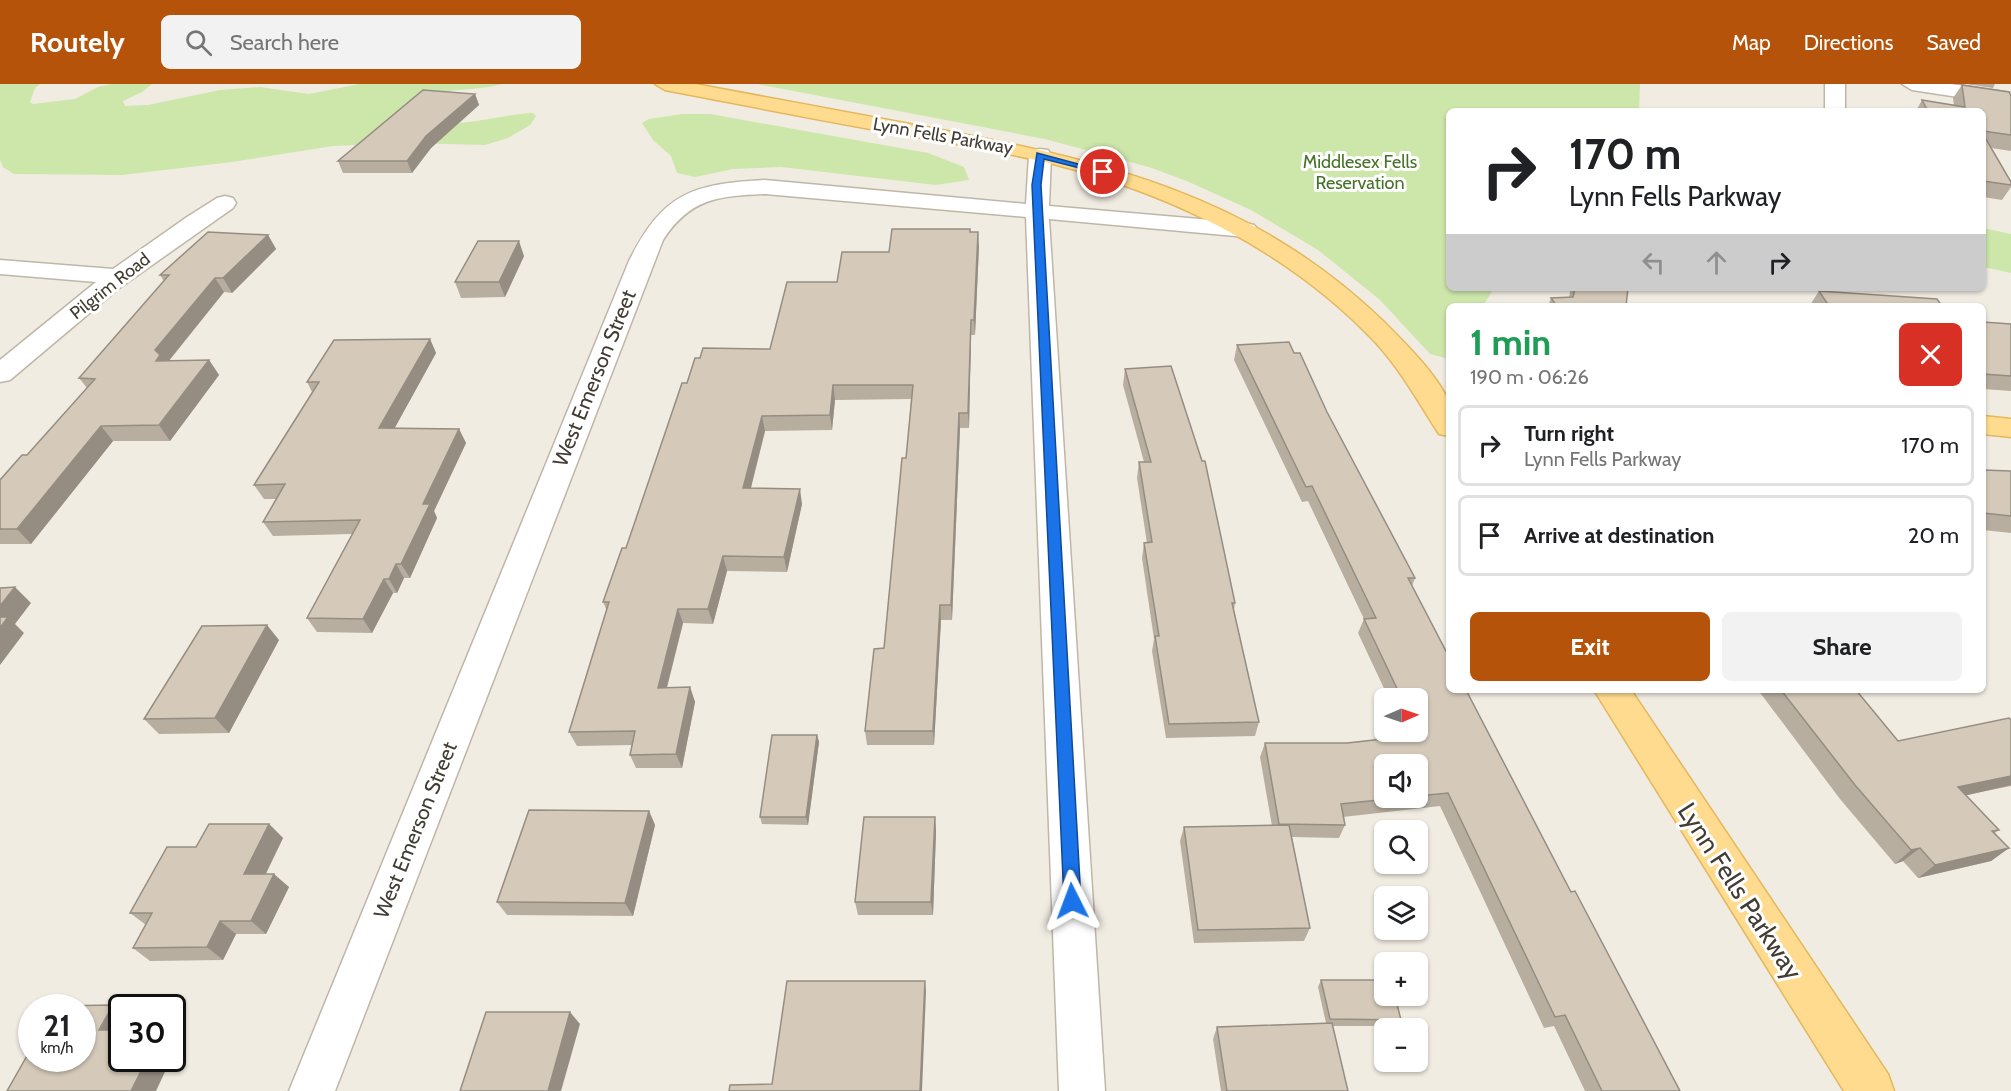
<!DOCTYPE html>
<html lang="en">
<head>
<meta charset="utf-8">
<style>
	body { margin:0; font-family:Cabin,sans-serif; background:#f2f2f2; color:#202124; height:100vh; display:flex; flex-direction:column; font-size:22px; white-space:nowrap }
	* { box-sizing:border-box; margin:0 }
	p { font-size:20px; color:#757577 }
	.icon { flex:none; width:33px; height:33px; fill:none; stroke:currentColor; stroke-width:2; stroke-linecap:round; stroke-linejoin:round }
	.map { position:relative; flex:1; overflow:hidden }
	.sheet { position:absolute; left:1446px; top:219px; width:540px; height:390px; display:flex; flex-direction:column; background:#fff; border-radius:9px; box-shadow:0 2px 4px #0004 }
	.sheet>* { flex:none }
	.banner { position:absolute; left:1446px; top:24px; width:540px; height:183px; border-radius:9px; box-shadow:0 2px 4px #0004; background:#fff; color:#202124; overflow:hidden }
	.needle { width:39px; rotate:88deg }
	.fabs { position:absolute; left:1374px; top:604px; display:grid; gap:12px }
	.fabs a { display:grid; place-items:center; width:54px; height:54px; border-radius:9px; background:#fff; box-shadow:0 2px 4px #0004; font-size:30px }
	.speed { position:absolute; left:18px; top:910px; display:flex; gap:12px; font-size:30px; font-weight:700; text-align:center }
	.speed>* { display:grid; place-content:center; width:78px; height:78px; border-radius:50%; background:#fff; box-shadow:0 2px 4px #0004; line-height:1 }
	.speed small { font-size:15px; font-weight:400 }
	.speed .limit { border:3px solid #111; border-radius:9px; background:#fff; color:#111 }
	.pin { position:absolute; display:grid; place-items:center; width:51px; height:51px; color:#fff; margin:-26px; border:3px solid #fff; border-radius:50%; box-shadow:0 2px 6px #0007 }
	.me { position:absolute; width:66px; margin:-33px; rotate:357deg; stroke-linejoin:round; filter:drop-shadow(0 0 4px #0008) }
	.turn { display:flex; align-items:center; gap:21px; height:126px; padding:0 24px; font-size:27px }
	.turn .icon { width:78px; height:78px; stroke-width:2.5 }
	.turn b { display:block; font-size:42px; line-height:51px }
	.lanes { display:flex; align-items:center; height:57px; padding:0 24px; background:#0003; justify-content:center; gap:30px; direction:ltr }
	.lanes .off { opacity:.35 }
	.round { display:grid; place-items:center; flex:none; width:63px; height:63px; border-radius:9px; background:#f2f2f2 }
	.headline { display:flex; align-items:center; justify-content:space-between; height:102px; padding:0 24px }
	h1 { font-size:36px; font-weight:800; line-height:45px; color:#1e9e55 }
	.primary-button { display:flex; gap:12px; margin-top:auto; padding:12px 24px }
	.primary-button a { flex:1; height:69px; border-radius:9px; background:#b45309; color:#fff; font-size:24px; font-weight:800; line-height:69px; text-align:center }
	.primary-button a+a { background:#f2f2f2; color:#202124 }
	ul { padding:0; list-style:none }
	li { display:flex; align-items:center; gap:18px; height:81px; margin:0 12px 9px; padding:0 12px; border:3px solid #e0e0e0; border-radius:9px }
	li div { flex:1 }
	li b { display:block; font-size:22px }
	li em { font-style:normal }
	header { display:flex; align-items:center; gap:36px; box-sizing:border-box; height:84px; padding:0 30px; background:#b45309; color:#fff }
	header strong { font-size:28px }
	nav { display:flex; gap:33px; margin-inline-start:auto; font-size:21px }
	.search { width:420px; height:54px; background:#f2f2f2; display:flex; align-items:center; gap:15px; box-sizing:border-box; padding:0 21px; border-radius:9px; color:#757577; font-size:22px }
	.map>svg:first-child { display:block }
</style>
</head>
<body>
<header>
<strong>Routely</strong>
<div class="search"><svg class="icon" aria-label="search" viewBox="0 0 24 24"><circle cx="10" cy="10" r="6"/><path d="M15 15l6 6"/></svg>Search here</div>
<nav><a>Map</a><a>Directions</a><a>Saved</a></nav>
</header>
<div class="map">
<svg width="2011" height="1007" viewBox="0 0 2011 1007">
	<rect width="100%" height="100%" fill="#f1ece2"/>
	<g fill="#cde6aa">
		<path d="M0,0H40L35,4L30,18L33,20L75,15L98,3L112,0H152L142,8L123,17L125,22L148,21L220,6L260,3L309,10L359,0H502C466,10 419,0 395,31C423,54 499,30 533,29L536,32L530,41L508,54L485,61L405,59L333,62L232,78L122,91L14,90L3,83L0,76Z"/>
		<polygon points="757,0 1640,0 1639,27 1449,27 1449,204 1494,204 1483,222 1449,222 1449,275 1430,270 1380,216 1318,166 1251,126 1189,98 1152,84 1045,55"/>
		<polygon points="682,30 710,30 928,69 964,83 969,96 936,101 781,83 733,85 695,93 677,89 671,72 653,56 642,39 649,35"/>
		<polygon points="1983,144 2011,150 2011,189 1983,183"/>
	</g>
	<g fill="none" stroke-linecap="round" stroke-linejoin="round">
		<defs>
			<g id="minor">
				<rect x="1825" y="0" width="20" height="27"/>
				<polygon points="1902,0 1951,0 2011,9 2011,21 1912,6"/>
				<path d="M1040,65L1048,66L1051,71L1049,122L1246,139L1254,141L1258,146L1254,151L1246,153L1049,135L1105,1007H1059L1026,133L765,110C719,112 690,114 663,156L335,1007H289L629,177C663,109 692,100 765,96L1026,120L1029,71L1032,66Z"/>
				<polygon points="225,112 233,114 236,119 233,124 118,205 10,296 0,298 0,276 96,198 0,190 0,176 113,185 187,133 217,114"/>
			</g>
			<g id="major">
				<path d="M655,0H695C774,15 853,29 931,44C1104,77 1250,110 1382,236C1403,257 1436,289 1448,316C1452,326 1449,342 1449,352L1439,350C1419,319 1402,288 1377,260C1292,169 1176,112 1057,81C1002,67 944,58 888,48C813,35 739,20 665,6Z"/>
				<polygon points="1983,332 2011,335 2011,353 1983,350"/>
				<polygon points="1594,606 1631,606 1888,990 1894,1007 1844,1007"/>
			</g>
		</defs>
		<use href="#minor" stroke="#bfb6a8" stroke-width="3"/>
		<use href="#major" stroke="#e3b75e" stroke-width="3"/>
		<use href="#minor" fill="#fff" fill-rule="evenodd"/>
		<use href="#major" fill="#fedb8e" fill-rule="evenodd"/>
	</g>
	<g fill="#b7aea0" fill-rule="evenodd">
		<polygon points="1966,0 1995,0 1993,4"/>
		<polygon points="1962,1 2011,12 2011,67 1991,64 2011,98 2011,103 2002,116 1983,113 1983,27 1916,27 1922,16 1954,21 1953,14"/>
		<polygon points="475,10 479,21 431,64 412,89 343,89 338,77"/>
		<polygon points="971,148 979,162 975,251 971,251 969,344 960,344 952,536 941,536 934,661 867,661 865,647 884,564 906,374 911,315 835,316 832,346 765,347 751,404 802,420 787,488 727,487 713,540 683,539 667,604 690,603 695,618 682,684 636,684 630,671 632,661 577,662 569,648 607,527 603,518 626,464 687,299 770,265 837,198 889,168"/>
		<polygon points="268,151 276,165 232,209 224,208 169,277 209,276 219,291 170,357 113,357 31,460 0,460 0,396 27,371 87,304 79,294 164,197 160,191"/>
		<polygon points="524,172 505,213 461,214 455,198"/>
		<polygon points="1571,204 1628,204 1626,222 1548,222 1551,214 1569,213"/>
		<polygon points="1819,207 1942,222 1811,222 1810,221"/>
		<polygon points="1983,238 2011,240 2011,307 1983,305"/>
		<polygon points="430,255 436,269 394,345 459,345 466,359 434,427 437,434 410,494 404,494 397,509 393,509 372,549 317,548 307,534 352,450 273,452 263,438 277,415 264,415 254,401 312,308 307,298"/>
		<path d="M1237,261L1294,269L1327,328L1415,494L1412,502L1571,808L1680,1007H1585L1554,942L1544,944L1440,722L1343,733L1345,741L1339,754L1292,753L1310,844L1304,857L1194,859L1180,757L1184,743L1272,742L1260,673L1265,659H1347L1406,653L1404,648H1418V615H1389L1358,549L1364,535L1308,417L1302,418L1234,276ZM1418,681V714H1384Z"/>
		<polygon points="1125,285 1235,519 1234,526 1259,638 1255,652 1166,654 1152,567 1154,555 1142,474 1144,459 1147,459 1137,394 1139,378 1144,378 1123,301"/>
		<polygon points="1983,386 2011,387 2011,449 1983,446"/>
		<polygon points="279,556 229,649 159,650 144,635"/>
		<polygon points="1758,606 1856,606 1898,657 2011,636 2011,702 1966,711 1999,746 1995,749 2009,764 1991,777 1918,794 1903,777 1895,780 1840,715"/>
		<polygon points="817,651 819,658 808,741 762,740 760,733"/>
		<polygon points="649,727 655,741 633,832 507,831 497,818"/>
		<polygon points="935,733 936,748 933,831 858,831 855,818"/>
		<polygon points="269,740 283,754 266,790 289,803 266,850 236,850 223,876 150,877 133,864 146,841 130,829 196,763"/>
		<polygon points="1321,896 1401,936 1396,942 1333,942 1348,1007 1221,1007 1213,955 1217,943 1326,939 1318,903"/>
	</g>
	<g fill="#958d82">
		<polygon points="475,10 479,21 431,64 412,89 407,77 426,52"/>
		<polygon points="978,148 979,162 975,251 974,236"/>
		<polygon points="268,151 276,165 232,209 223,194"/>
		<polygon points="519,157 524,172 505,213 499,198"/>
		<polygon points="215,194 224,208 166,280 156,277 155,266"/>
		<polygon points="971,236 971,251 969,344 968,329"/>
		<polygon points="430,255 436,269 387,358 379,344"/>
		<polygon points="209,276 219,291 170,357 159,341"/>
		<polygon points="833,301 835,316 832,346 830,331"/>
		<polygon points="959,329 960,344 952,536 951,521"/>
		<polygon points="762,332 765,347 747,419 743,404"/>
		<polygon points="101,342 113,357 31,460 17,445"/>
		<polygon points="459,345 466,359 434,427 437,434 410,494 401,480 423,420"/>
		<polygon points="800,405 802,420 787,488 784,473"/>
		<polygon points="723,472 727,487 713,540 708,525"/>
		<polygon points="396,480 404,494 397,509 389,495"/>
		<polygon points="384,495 393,509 372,549 363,535"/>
		<polygon points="15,503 31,519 15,540 24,549 0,581 0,522"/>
		<polygon points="940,521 941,536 934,661 933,647"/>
		<polygon points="678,525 683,539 663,618 658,604"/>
		<polygon points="267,541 279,556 229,649 215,634"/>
		<polygon points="690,603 695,618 682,684 676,670"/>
		<polygon points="817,651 819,658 808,741 806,733"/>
		<polygon points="2011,692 2011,701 1942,717 1958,703"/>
		<polygon points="649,727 655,741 633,832 625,819"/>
		<polygon points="935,733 936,748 933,831 931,818"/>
		<polygon points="269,740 283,754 259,803 244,790"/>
		<polygon points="1920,764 1903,777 1895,780 1911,766"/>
		<polygon points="2009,764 1991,777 1918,794 1935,781"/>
		<polygon points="274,790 289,803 266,850 251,837"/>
		<polygon points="220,837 236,850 223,876 207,863"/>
		<polygon points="925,897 926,908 922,1007 920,1007"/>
		<polygon points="113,921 122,926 122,953 99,946"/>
		<polygon points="570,928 580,940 561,1007 548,1007"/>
		<polygon points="172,952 180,956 172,971"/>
		<polygon points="147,975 171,975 156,1007 131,1007"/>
	</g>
	<g fill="#d5caba" stroke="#958d82" stroke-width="1.5">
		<polygon points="1962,1 2009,8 2011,12 2011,51 1983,47 1983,27 1928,27 1922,16 1965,23"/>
		<polygon points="423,6 475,10 426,52 407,77 338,77"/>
		<polygon points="1983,50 2011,98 2011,101 1983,97"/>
		<polygon points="892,145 970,145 970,148 978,148 974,236 971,236 968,329 959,329 951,521 940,521 933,647 865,647 874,565 884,564 902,374 906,374 913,301 833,301 830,331 762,332 743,404 800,405 784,473 723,472 708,525 678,525 658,604 690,603 676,670 630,671 635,647 569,648 609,518 603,518 622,464 626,464 682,299 687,299 695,274 700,274 703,264 770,265 787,198 837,198 842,168 889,168"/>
		<polygon points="208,148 268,151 223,194 215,194 155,266 160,271 156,277 209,276 159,341 101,342 17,445 0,445 0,396 22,371 27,371 95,295 79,294 169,191 160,191"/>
		<polygon points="478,157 519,157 499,198 455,198"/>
		<polygon points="1575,204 1628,204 1626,222 1557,222 1551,214 1573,213"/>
		<polygon points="1819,207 1937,215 1942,222 1829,222"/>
		<polygon points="1983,238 2011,240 2011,292 1983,290"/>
		<polygon points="430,255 379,344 459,345 423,420 430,420 401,480 396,480 389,495 384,495 363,535 307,534 360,436 263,438 285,400 254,401 319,298 307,298 334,256"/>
		<polygon points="1289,258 1294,269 1300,269 1327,328 1415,494 1408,494 1449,573 1449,606 1466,606 1571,808 1575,807 1680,1007 1602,1007 1565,931 1555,933 1448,709 1418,712 1418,681 1384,681 1384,714 1398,714 1341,720 1345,741 1279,740 1265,659 1347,659 1419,651 1418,648 1418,615 1402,615 1364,535 1376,534 1312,402 1306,403 1237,261"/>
		<polygon points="1171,282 1202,377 1205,377 1235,519 1232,519 1259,638 1169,640 1155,552 1159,552 1144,459 1152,458 1139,378 1151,378 1125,285"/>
		<polygon points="1983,386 2011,387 2011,432 1983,429"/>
		<polygon points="15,503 0,522 0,504"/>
		<polygon points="0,533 8,533 0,544"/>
		<polygon points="267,541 215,634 144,635 202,542"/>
		<polygon points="1781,606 1856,606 1898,657 2009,634 2011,636 2011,692 1958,703 1999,746 1992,747 2009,764 1935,781 1920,764 1911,766 1855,701"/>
		<polygon points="772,651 817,651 806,733 760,733"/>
		<polygon points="529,726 649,727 625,819 497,818"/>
		<polygon points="864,733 935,733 931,818 855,818"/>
		<polygon points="209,740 269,740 244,790 274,790 251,837 220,837 207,863 133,864 152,829 130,829 167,763 196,763"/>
		<polygon points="1289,741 1310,844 1198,846 1184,743"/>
		<polygon points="1321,896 1384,896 1384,912 1395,912 1401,936 1330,935"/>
		<polygon points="787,897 925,897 920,1007 729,1007 730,1001 772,1000"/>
		<polygon points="113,921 99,946 122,946 122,975 147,975 131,1007 7,1007 32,963 32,975 82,975 82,924 53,924 54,922"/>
		<polygon points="486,928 570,928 548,1007 460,1007"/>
		<polygon points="1332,939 1348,1007 1227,1007 1217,943"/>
	</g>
	<polygon fill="#1a73e8" stroke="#114b97" stroke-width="1.5" points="1037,69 1108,88 1103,90 1044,75 1041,101 1081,817 1078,822 1072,825 1066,822 1064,817 1032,101"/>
	<g text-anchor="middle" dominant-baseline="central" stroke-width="6" stroke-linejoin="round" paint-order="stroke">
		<g font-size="18" fill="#423c33" stroke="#fff">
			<text transform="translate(943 52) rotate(10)">Lynn Fells Parkway</text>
			<text transform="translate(110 202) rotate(-38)">Pilgrim Road</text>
		</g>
		<g font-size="18" fill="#467327" stroke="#fff">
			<text x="1360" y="78">Middlesex Fells<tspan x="1360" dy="21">Reservation</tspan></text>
		</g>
		<g font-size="21" fill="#423c33" stroke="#fff">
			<text transform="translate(594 294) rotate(-68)">West Emerson Street</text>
			<text transform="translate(415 746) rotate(-68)">West Emerson Street</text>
		</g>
		<g font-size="26" fill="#423c33" stroke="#fff">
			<text transform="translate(1740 807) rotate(57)">Lynn Fells Parkway</text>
		</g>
	</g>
</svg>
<div class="fabs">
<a><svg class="needle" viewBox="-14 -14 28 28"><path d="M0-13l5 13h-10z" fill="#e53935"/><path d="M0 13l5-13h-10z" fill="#757577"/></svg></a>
<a><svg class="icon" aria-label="sound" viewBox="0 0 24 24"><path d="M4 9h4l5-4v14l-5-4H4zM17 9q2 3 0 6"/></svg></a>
<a><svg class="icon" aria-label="search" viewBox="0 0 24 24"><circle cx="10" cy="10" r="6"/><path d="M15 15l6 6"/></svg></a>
<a><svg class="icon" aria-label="layers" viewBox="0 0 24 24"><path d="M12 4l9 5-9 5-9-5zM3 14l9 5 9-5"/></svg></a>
<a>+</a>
<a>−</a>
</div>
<div class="speed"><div>21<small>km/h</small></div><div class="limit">30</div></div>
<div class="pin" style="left:1103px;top:88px;background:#d93025"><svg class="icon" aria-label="arrive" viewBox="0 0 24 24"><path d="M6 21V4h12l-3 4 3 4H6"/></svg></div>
<svg class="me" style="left:1072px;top:817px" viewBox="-20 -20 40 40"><path d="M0-17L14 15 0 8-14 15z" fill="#1a73e8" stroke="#fff" stroke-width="4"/></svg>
<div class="banner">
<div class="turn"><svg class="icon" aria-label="right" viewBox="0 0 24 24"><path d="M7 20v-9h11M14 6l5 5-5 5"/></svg><div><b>170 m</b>Lynn Fells Parkway</div></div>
<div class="lanes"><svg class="icon off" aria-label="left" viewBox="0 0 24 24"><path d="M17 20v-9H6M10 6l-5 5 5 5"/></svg><svg class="icon off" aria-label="ahead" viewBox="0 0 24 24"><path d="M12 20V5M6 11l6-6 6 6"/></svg><svg class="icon" aria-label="right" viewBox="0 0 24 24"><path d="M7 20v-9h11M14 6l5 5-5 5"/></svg></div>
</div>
<section class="sheet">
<div class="headline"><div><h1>1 min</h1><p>190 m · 06:26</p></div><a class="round" style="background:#d93025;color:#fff"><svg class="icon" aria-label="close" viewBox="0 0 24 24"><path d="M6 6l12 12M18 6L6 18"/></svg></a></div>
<ul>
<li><svg class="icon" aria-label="right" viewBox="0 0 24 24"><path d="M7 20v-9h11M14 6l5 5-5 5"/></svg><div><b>Turn right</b><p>Lynn Fells Parkway</p></div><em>170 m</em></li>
<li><svg class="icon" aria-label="arrive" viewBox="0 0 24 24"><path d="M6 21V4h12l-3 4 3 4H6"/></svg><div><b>Arrive at destination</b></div><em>20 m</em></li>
</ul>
<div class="primary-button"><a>Exit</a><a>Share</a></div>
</section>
</div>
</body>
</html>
